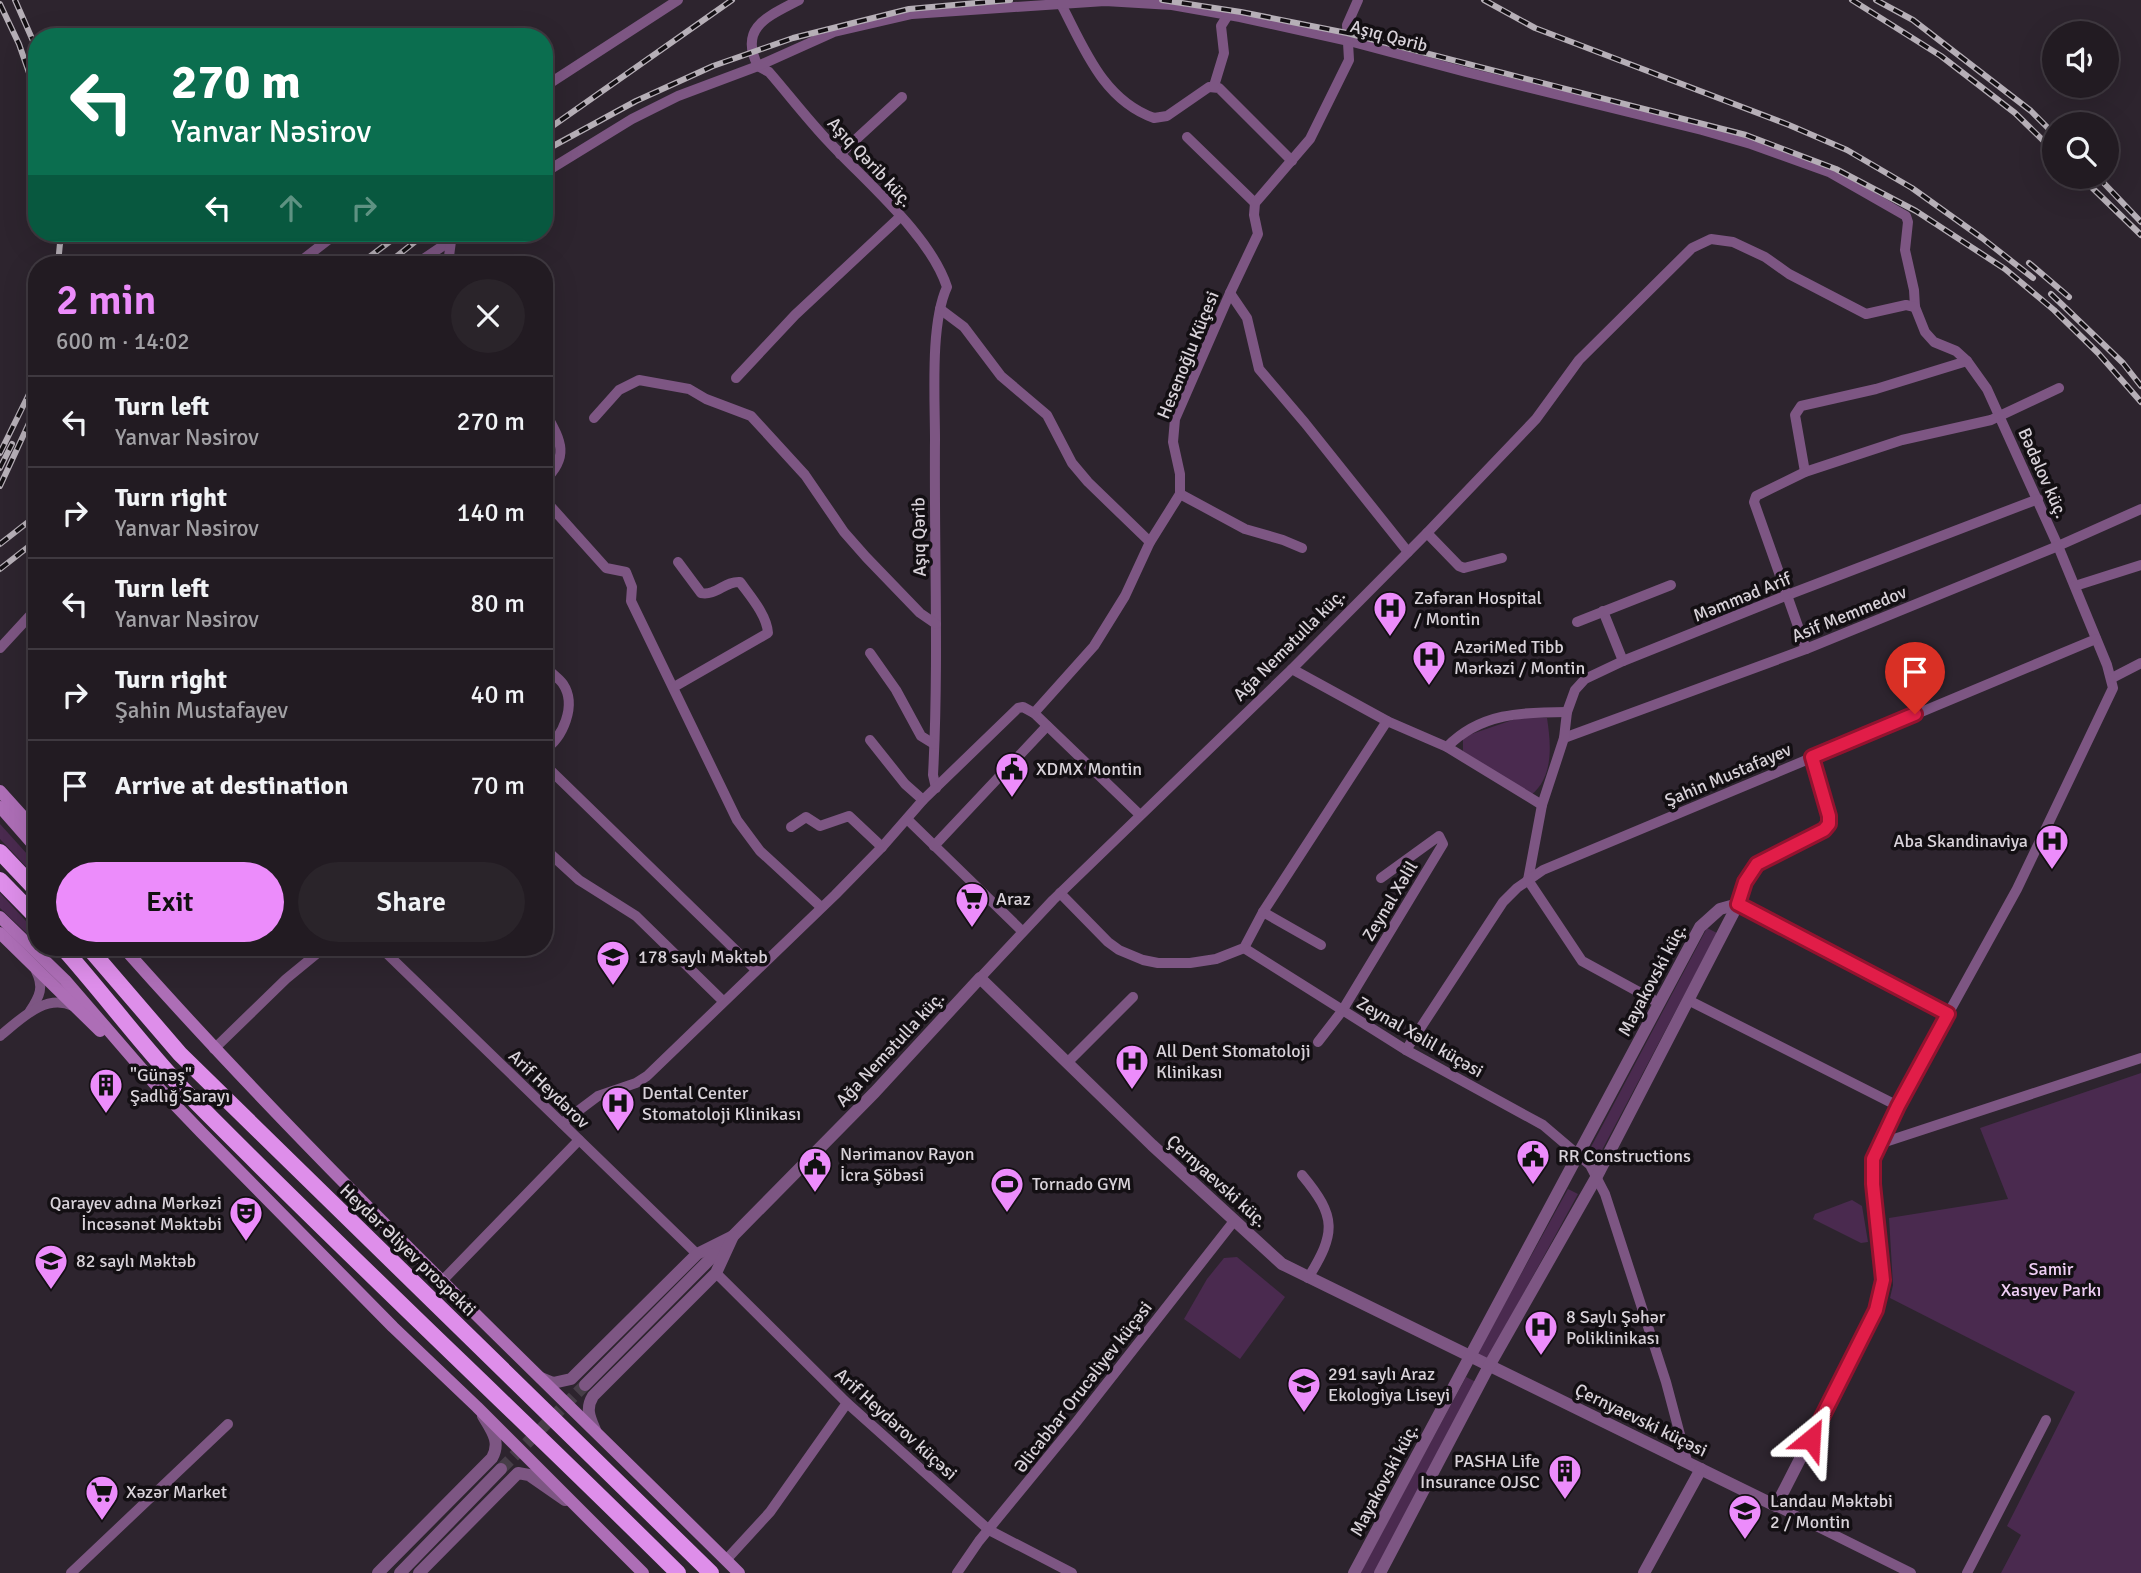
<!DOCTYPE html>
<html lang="en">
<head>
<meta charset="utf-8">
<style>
	body { margin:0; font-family:Signika,sans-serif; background:#2a242a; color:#f1f3f6; height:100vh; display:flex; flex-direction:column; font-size:26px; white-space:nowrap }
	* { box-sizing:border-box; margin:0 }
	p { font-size:23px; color:#a2a1a5 }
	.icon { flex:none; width:38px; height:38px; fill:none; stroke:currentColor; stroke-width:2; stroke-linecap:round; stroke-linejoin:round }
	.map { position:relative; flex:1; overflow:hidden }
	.sheet { position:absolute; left:28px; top:256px; width:525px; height:700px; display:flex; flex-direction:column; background:#221b22; border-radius:28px; box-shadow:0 7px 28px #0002,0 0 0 2px #3f3940 }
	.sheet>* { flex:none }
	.banner { position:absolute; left:28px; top:28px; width:525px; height:214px; border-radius:28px; box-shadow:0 7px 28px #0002,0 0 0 2px #3f3940; background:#0b6e4f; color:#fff; overflow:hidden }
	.controls { position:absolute; left:2042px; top:21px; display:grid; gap:14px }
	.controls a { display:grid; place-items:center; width:77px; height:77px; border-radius:50%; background:#221b22; box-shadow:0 7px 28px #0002,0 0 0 2px #3f3940; font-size:35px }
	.pin { position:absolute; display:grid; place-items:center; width:60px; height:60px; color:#fff; margin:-72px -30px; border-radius:50% 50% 50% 0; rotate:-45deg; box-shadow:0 0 7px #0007 }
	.pin .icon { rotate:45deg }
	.me { position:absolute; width:77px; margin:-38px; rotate:27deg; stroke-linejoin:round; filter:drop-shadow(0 0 5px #0008) }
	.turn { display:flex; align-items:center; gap:24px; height:147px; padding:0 28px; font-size:32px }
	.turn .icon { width:91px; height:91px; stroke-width:2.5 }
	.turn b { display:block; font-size:49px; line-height:60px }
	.lanes { display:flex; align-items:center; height:66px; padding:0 28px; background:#0003; justify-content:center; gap:35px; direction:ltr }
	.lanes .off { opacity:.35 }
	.round { display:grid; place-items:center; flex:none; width:74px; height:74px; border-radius:37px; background:#2a242a }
	.head { display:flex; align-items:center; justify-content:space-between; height:119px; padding:0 28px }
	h1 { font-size:42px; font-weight:600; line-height:52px; color:#ec8cfb }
	.primary-button { display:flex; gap:14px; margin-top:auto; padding:14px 28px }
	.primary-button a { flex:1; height:80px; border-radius:42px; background:#ec8cfb; color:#111; font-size:28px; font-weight:600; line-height:80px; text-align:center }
	.primary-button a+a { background:#2a242a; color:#f1f3f6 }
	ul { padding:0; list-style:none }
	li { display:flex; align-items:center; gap:21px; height:91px; padding:0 28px; border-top:2px solid #3f3940 }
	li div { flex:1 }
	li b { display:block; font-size:26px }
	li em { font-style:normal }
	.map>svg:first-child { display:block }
</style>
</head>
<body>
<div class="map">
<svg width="2141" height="1573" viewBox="0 0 2141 1573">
	<rect width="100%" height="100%" fill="#2d242e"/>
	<g fill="#4a2a4f">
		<path d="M1521,717L1547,718C1551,744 1554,777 1531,795L1463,751V737Z"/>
		<polygon points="0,824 37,865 37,878 0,839"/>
		<polygon points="0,893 37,933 37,943 0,908"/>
		<polygon points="1707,928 1717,933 1601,1152 1591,1147"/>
		<polygon points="2141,1073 2141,1573 2001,1573 2021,1535 2007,1526 2075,1392 1890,1298 1893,1285 1889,1218 2008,1199 1980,1128"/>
		<polygon points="1568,1189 1578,1194 1487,1360 1477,1354"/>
		<polygon points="1852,1200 1862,1206 1868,1242 1861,1243 1813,1219 1815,1214"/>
		<polygon points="1237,1257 1285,1297 1240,1359 1184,1319 1207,1279 1224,1258"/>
		<polygon points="1466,1377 1476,1382 1374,1573 1360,1573"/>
	</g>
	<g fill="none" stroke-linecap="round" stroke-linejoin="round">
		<polyline stroke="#473e48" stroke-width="12" stroke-dasharray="12 6" stroke-linecap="butt" points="501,1469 585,1385"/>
		<g stroke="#7d5683" stroke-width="10">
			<path d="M1061,4C1084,48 1103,100 1154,118L1167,116L1209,87L1219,88L1292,161"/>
			<path d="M758,66L769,72C789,95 808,120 829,142C866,182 930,235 947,287C930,324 935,397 935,440C934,551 939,663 933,775L936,788"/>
			<path d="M758,66C738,27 769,16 799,0"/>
			<polyline points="1214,86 1224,53 1221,26 1228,15"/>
			<polyline points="544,87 678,0"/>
			<polyline points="1187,137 1255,203"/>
			<polyline points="840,154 902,97"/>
			<polyline points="544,173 632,119 678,96 758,66 834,32 912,14 1105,1 1172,5 1240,17 1349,41 1466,72 1702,130 1751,144 1829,172 1906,216 1908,222 1905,250 1914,290 1915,307 1925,332 1934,342 1956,351 1967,361 1987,389 2058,546 2107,665 2113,688 2017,889 1948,1014"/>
			<polyline points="297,264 337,233"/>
			<polyline points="416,264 462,233"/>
			<polyline points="448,264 451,241"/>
			<polyline points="1230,293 1247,318 1259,369 1305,423 1408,552"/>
			<polyline points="940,309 964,327 1001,376 1047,415 1072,463 1088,482 1150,542"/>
			<polyline points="736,378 795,315 900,217"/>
			<path d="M544,410C559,438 572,455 544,481"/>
			<polyline points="594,418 619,390 639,380 689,389 706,399 751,416 805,475 844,532 866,557 920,613 936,624"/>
			<polyline points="1805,472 1795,415 1801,406 1876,389 1967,361"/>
			<polyline points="1180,494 1245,529 1283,540 1302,548"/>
			<polyline points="544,499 606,568 626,572 632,587 631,601 737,820 760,851 821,907"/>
			<polyline points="1427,533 1459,566 1464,568 1502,558"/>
			<polyline points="2075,586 2141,565"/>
			<polyline points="1603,611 1623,661"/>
			<polyline points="1577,622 1671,585"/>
			<polyline points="0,648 37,608"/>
			<polyline points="1806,649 1754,502 1756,496 1805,472 1902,440 1991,420 2059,388"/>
			<polyline points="870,653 896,690 921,736 934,744"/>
			<path d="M544,663C549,673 557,676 563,684C577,705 563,738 544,750"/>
			<polyline points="1292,669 1387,721 1447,747 1542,805"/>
			<polyline points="2112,678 2141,663"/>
			<path d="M674,687L768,633C767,615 750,596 740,582C725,581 716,596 701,593L678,562"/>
			<polyline points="1034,713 1094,646 1125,596 1150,542 1180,494 1180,474 1173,442 1175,419 1230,293 1258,234 1254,215 1255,203 1310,139 1349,60 1347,25 1358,0"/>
			<polyline points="1564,738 1806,649 2058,546 2141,509"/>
			<polyline points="870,740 905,784 923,800"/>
			<path d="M1447,747C1480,713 1522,712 1567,712"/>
			<polyline points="544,764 756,970"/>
			<polyline points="907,819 1022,931"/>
			<polyline points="791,827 806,817 820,826 849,816 882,847"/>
			<polyline points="934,846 1047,726"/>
			<polyline points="544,848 579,880 636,916 723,1001"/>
			<polyline points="1528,880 1542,805 1564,738 1567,712 1575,690 1585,679 1623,661 1785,596 2038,499"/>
			<polyline points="1528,880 1582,961 1659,1003"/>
			<polyline points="1060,893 1108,942 1119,950 1143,960 1158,963 1190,963 1216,959 1244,948 1263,912 1387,721"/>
			<polyline points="1738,904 1745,882 1757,864 1824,830 1829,824 1829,816 1812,757"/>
			<polyline points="1263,912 1321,945"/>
			<polyline points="380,947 697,1254"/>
			<polyline points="1244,948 1406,1050 1543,1125 1590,1165 1605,1194 1666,1382 1687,1461"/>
			<polyline points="980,978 1053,900 1292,669 1427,533 1536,419 1579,360 1692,248 1711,239 1733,242 1765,257 1789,274 1866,314 1906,305 1915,307"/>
			<polyline points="1688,1000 1898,1106"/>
			<path d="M30,1011C40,996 44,987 36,971"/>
			<path d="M0,1036C21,1019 45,993 73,1006"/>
			<polyline points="1318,1042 1342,1011 1443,844 1439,836 1381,878"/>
			<polyline points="214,1049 286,979 325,947"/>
			<polyline points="1406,1050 1503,902 1517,888 1543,870 2096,639"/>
			<polyline points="1067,1063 1133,997"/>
			<polyline points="562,1123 598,1096 636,1083 647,1076 835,895 882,847 923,800 1018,708 1023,707 1034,713 1139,814"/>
			<polyline points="1879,1144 2141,1058"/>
			<path d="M1302,1175C1337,1217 1336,1233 1308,1278"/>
			<polyline points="716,1273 847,1403 989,1530 1072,1573"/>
			<polyline points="442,1281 579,1140"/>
			<polyline points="1776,1506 1911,1573"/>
			<polyline points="726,1560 770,1512 847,1403"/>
			<polyline points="71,1573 228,1424"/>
			<polyline points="957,1573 979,1541 1074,1425 1234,1221"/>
			<polyline points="1967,1573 2046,1420"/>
		</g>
		<g stroke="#7d5683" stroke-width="12">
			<polyline points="541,1378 553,1383 571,1379 697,1254 733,1236 875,1092 980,978 1152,1145 1282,1264 1776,1506 1876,1310 1883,1280 1873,1184 1873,1159 1898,1106 1948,1014 1738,904"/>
			<polyline points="585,1385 725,1244"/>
			<path d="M595,1430C590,1418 585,1409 593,1396L716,1273L733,1236"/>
			<path d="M378,1573L492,1458C501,1442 492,1431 483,1416"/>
			<polyline points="400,1573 501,1469"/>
			<polyline points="419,1573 518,1473 529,1475 565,1500"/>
			<path d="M1354,1573C1470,1358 1584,1142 1700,927L1720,909L1738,904"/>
			<polyline points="1380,1573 1489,1366 1597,1176 1738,904"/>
			<polyline points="1644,1573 1701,1469"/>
		</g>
		<g stroke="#ad6eb6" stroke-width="12">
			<polyline points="0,791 37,832"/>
			<polyline points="0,807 37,849"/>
			<polyline points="0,917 65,980 154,1083 201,1132 393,1327 477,1407 643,1573"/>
			<polyline points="0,933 100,1031"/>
			<path d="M123,947C317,1166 531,1367 739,1573"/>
		</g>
		<g stroke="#de8eea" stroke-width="16">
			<polyline points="0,852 37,891"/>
			<polyline points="0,880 37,918"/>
			<path d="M62,947C103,993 140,1043 182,1088C344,1253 514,1410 678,1573"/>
			<polyline points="88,947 180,1054 711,1573"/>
		</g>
		<defs>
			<g id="rail">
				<polyline points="15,0 37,50"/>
				<polyline points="1162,0 1241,12 1347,33 1746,135 1836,169 1916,211 2005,269 2054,310 2098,353 2141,402"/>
				<polyline points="1484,0 1535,28 1789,125 1847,150 1912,188 1982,238 2033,278"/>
				<polyline points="1852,0 1941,56 2015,113 2054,151"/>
				<polyline points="1876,0 1913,20 2031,111 2054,134"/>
				<polyline points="0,4 19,44 37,96"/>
				<polyline points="544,132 732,0"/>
				<polyline points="544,151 636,101 713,66 793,38 909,9 1010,0"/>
				<polyline points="2081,177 2141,235"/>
				<polyline points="2098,177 2141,222"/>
				<polyline points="2029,263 2069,297"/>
				<polyline points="58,264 61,233"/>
				<polyline points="360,264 401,233"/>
				<polyline points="387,264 426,233"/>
				<polyline points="2051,294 2123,363 2141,386"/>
				<polyline points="0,453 30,392 37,366"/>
				<polyline points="0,468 12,444"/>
				<polyline points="0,486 30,421 37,400"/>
				<polyline points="0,544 37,515"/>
				<polyline points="0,569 37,540"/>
			</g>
		</defs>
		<use href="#rail" stroke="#b6afb7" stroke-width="6"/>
		<use href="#rail" stroke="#130f13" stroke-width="3.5" stroke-dasharray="10" stroke-linecap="butt"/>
	</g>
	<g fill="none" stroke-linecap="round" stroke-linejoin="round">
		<defs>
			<polyline id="route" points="1811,1439 1876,1310 1883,1280 1873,1184 1873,1159 1898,1106 1948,1014 1738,904 1745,882 1757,864 1824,830 1829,824 1829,816 1812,757 1915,714"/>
		</defs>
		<use href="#route" stroke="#92132f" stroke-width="18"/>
		<use href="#route" stroke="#e11d48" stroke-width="12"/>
	</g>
	<defs>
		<symbol id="hospital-pin" viewBox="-11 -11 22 30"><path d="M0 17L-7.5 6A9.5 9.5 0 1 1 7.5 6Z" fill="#ec8cfb" stroke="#130f13"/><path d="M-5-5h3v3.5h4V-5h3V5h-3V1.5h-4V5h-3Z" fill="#111"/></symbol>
		<symbol id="civic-pin" viewBox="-11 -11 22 30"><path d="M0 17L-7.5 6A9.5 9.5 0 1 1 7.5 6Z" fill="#ec8cfb" stroke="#130f13"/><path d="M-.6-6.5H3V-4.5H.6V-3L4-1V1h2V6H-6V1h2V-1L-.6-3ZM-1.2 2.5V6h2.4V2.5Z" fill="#111"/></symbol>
		<symbol id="supermarket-pin" viewBox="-11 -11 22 30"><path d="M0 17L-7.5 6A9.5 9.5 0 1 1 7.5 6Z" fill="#ec8cfb" stroke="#130f13"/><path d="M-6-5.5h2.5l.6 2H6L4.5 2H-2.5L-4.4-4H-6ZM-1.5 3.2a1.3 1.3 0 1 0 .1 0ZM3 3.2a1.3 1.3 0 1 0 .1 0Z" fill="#111"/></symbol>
		<symbol id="school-pin" viewBox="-11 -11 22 30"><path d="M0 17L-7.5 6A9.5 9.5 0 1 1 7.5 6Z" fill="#ec8cfb" stroke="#130f13"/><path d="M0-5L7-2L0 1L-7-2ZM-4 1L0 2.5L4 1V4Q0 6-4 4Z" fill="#111"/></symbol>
		<symbol id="building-pin" viewBox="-11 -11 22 30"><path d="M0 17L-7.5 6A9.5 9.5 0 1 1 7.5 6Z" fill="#ec8cfb" stroke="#130f13"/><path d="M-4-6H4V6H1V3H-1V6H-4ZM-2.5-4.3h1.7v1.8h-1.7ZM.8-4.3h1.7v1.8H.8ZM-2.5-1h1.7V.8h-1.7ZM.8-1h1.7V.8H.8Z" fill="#111"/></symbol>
		<symbol id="stadium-pin" viewBox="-11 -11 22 30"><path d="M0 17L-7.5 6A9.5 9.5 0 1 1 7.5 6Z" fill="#ec8cfb" stroke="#130f13"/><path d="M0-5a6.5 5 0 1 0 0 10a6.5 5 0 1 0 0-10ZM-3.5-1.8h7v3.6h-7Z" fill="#111"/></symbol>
		<symbol id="theatre-pin" viewBox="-11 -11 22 30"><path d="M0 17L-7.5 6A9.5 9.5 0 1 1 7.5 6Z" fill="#ec8cfb" stroke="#130f13"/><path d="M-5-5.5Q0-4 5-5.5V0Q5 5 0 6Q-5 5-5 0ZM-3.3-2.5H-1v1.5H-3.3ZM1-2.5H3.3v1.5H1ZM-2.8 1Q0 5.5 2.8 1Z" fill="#111"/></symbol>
	</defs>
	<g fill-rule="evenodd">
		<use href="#hospital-pin" x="1371" y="589" width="38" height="52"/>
		<use href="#hospital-pin" x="1410" y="638" width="38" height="52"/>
		<use href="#civic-pin" x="993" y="750" width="38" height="52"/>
		<use href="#hospital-pin" x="2033" y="822" width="38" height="52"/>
		<use href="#supermarket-pin" x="953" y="880" width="38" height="52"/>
		<use href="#school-pin" x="594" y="938" width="38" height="52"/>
		<use href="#hospital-pin" x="1113" y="1042" width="38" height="52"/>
		<use href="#building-pin" x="87" y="1066" width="38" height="52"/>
		<use href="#hospital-pin" x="599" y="1084" width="38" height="52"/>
		<use href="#civic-pin" x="1514" y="1137" width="38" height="52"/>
		<use href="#civic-pin" x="796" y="1145" width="38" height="52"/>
		<use href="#stadium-pin" x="988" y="1165" width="38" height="52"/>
		<use href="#theatre-pin" x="227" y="1194" width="38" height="52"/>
		<use href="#school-pin" x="32" y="1242" width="38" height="52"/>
		<use href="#hospital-pin" x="1522" y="1308" width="38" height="52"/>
		<use href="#school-pin" x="1285" y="1365" width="38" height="52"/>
		<use href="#building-pin" x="1546" y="1452" width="38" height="52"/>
		<use href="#supermarket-pin" x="83" y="1473" width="38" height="52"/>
		<use href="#school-pin" x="1726" y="1492" width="38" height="52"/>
	</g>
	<g text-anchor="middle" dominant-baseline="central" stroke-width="7" stroke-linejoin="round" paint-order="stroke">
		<g font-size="18" fill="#d8d2d9" stroke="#130f13">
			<text transform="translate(1389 36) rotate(15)">Aşıq Qərib</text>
			<text transform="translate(870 162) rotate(47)">Aşıq Qərib küç.</text>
			<text transform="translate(1188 355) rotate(-68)">Hesenoğlu Küçesi</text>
			<text transform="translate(2043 473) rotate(66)">Bədəlov küç.</text>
			<text transform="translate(919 537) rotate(-91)">Aşıq Qərib</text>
			<text transform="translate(1742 597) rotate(-22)">Məmməd Arif</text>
			<text transform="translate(1849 614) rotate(-22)">Asif Memmedov</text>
			<text transform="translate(1289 645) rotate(-45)">Ağa Nemətulla küç.</text>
			<text transform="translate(1728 775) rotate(-23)">Şahin Mustafayev</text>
			<text transform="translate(1390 901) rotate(-59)">Zeynal Xəlil</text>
			<text transform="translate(1652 980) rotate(-62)">Mayakovski küç.</text>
			<text transform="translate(1420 1037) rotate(30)">Zeynal Xəlil küçəsi</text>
			<text transform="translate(890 1049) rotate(-47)">Ağa Nemətulla küç.</text>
			<text transform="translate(549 1089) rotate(44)">Arif Heydərov</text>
			<text transform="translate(1217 1181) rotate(42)">Çernyaevski küç.</text>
			<text transform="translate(408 1250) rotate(44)">Heydər Əliyev prospekti</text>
			<text transform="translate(1083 1387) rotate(-52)">Əlicabbar Orucəliyev küçəsi</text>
			<text transform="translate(1641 1420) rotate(26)">Çernyaevski küçəsi</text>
			<text transform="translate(896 1424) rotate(42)">Arif Heydərov küçəsi</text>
			<text transform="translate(1384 1480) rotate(-62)">Mayakovski küç.</text>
		</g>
		<g font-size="18" fill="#d8d2d9" stroke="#130f13" text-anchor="start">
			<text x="1414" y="598">Zəfəran Hospital<tspan x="1414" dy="21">/ Montin</tspan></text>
			<text x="1454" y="647">AzəriMed Tibb<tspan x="1454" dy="21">Mərkəzi / Montin</tspan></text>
			<text x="1036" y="769">XDMX Montin</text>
			<text x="2028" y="841" text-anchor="end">Aba Skandinaviya</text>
			<text x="996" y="899">Araz</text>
			<text x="638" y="957">178 saylı Məktəb</text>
			<text x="1156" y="1051">All Dent Stomatoloji<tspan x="1156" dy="21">Klinikası</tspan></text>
			<text x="130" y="1075">"Günəş"<tspan x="130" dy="21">Şadlığ Sarayı</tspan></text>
			<text x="642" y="1093">Dental Center<tspan x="642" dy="21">Stomatoloji Klinikası</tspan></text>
			<text x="840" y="1154">Nərimanov Rayon<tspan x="840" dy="21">İcra Şöbəsi</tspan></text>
			<text x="1558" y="1156">RR Constructions</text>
			<text x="1032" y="1184">Tornado GYM</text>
			<text x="222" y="1203" text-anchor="end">Qarayev adına Mərkəzi<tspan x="222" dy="21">İncəsənət Məktəbi</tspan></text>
			<text x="76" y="1261">82 saylı Məktəb</text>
			<text x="1566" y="1317">8 Saylı Şəhər<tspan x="1566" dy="21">Poliklinikası</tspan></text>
			<text x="1328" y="1374">291 saylı Araz<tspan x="1328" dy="21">Ekologiya Liseyi</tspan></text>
			<text x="1540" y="1461" text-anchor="end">PASHA Life<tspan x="1540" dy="21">Insurance OJSC</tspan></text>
			<text x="126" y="1492">Xəzər Market</text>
			<text x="1770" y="1501">Landau Məktəbi<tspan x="1770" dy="21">2 / Montin</tspan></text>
		</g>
		<g font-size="18" fill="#f0cff5" stroke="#130f13">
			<text x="2051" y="1269">Samir<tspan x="2051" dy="21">Xasıyev Parkı</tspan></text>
		</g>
	</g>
</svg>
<div class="controls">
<a><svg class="icon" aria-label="sound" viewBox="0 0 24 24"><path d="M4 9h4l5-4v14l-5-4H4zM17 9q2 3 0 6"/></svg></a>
<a><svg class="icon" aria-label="search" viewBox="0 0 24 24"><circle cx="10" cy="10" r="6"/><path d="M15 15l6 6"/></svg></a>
</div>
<div class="pin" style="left:1915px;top:714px;background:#d93025"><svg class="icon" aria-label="arrive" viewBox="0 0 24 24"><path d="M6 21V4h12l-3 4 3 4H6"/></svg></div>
<svg class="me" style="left:1811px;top:1439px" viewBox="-20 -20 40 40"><path d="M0-17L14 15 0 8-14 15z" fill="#e11d48" stroke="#fff" stroke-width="4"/></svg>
<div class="banner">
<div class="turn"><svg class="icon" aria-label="left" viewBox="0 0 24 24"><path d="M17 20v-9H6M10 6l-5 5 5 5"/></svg><div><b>270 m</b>Yanvar Nəsirov</div></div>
<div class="lanes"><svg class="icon" aria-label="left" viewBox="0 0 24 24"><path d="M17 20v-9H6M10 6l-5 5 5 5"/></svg><svg class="icon off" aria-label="ahead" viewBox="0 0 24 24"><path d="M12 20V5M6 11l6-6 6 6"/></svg><svg class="icon off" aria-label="right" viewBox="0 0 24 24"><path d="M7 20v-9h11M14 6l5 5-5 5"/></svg></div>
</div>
<section class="sheet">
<div class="head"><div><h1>2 min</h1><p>600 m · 14:02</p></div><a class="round"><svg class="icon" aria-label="close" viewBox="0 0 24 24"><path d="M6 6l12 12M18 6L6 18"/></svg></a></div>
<ul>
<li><svg class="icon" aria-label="left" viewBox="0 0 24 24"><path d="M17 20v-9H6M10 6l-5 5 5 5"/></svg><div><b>Turn left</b><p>Yanvar Nəsirov</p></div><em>270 m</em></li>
<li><svg class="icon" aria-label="right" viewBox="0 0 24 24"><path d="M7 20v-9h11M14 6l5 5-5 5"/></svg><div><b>Turn right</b><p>Yanvar Nəsirov</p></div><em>140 m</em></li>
<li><svg class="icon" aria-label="left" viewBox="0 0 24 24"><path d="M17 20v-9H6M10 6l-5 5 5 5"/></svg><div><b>Turn left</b><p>Yanvar Nəsirov</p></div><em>80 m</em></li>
<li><svg class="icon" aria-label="right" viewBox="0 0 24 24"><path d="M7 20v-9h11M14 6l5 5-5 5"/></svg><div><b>Turn right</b><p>Şahin Mustafayev</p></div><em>40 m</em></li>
<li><svg class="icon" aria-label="arrive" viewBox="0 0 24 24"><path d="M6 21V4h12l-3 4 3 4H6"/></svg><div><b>Arrive at destination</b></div><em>70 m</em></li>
</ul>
<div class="primary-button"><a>Exit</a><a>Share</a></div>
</section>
</div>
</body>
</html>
